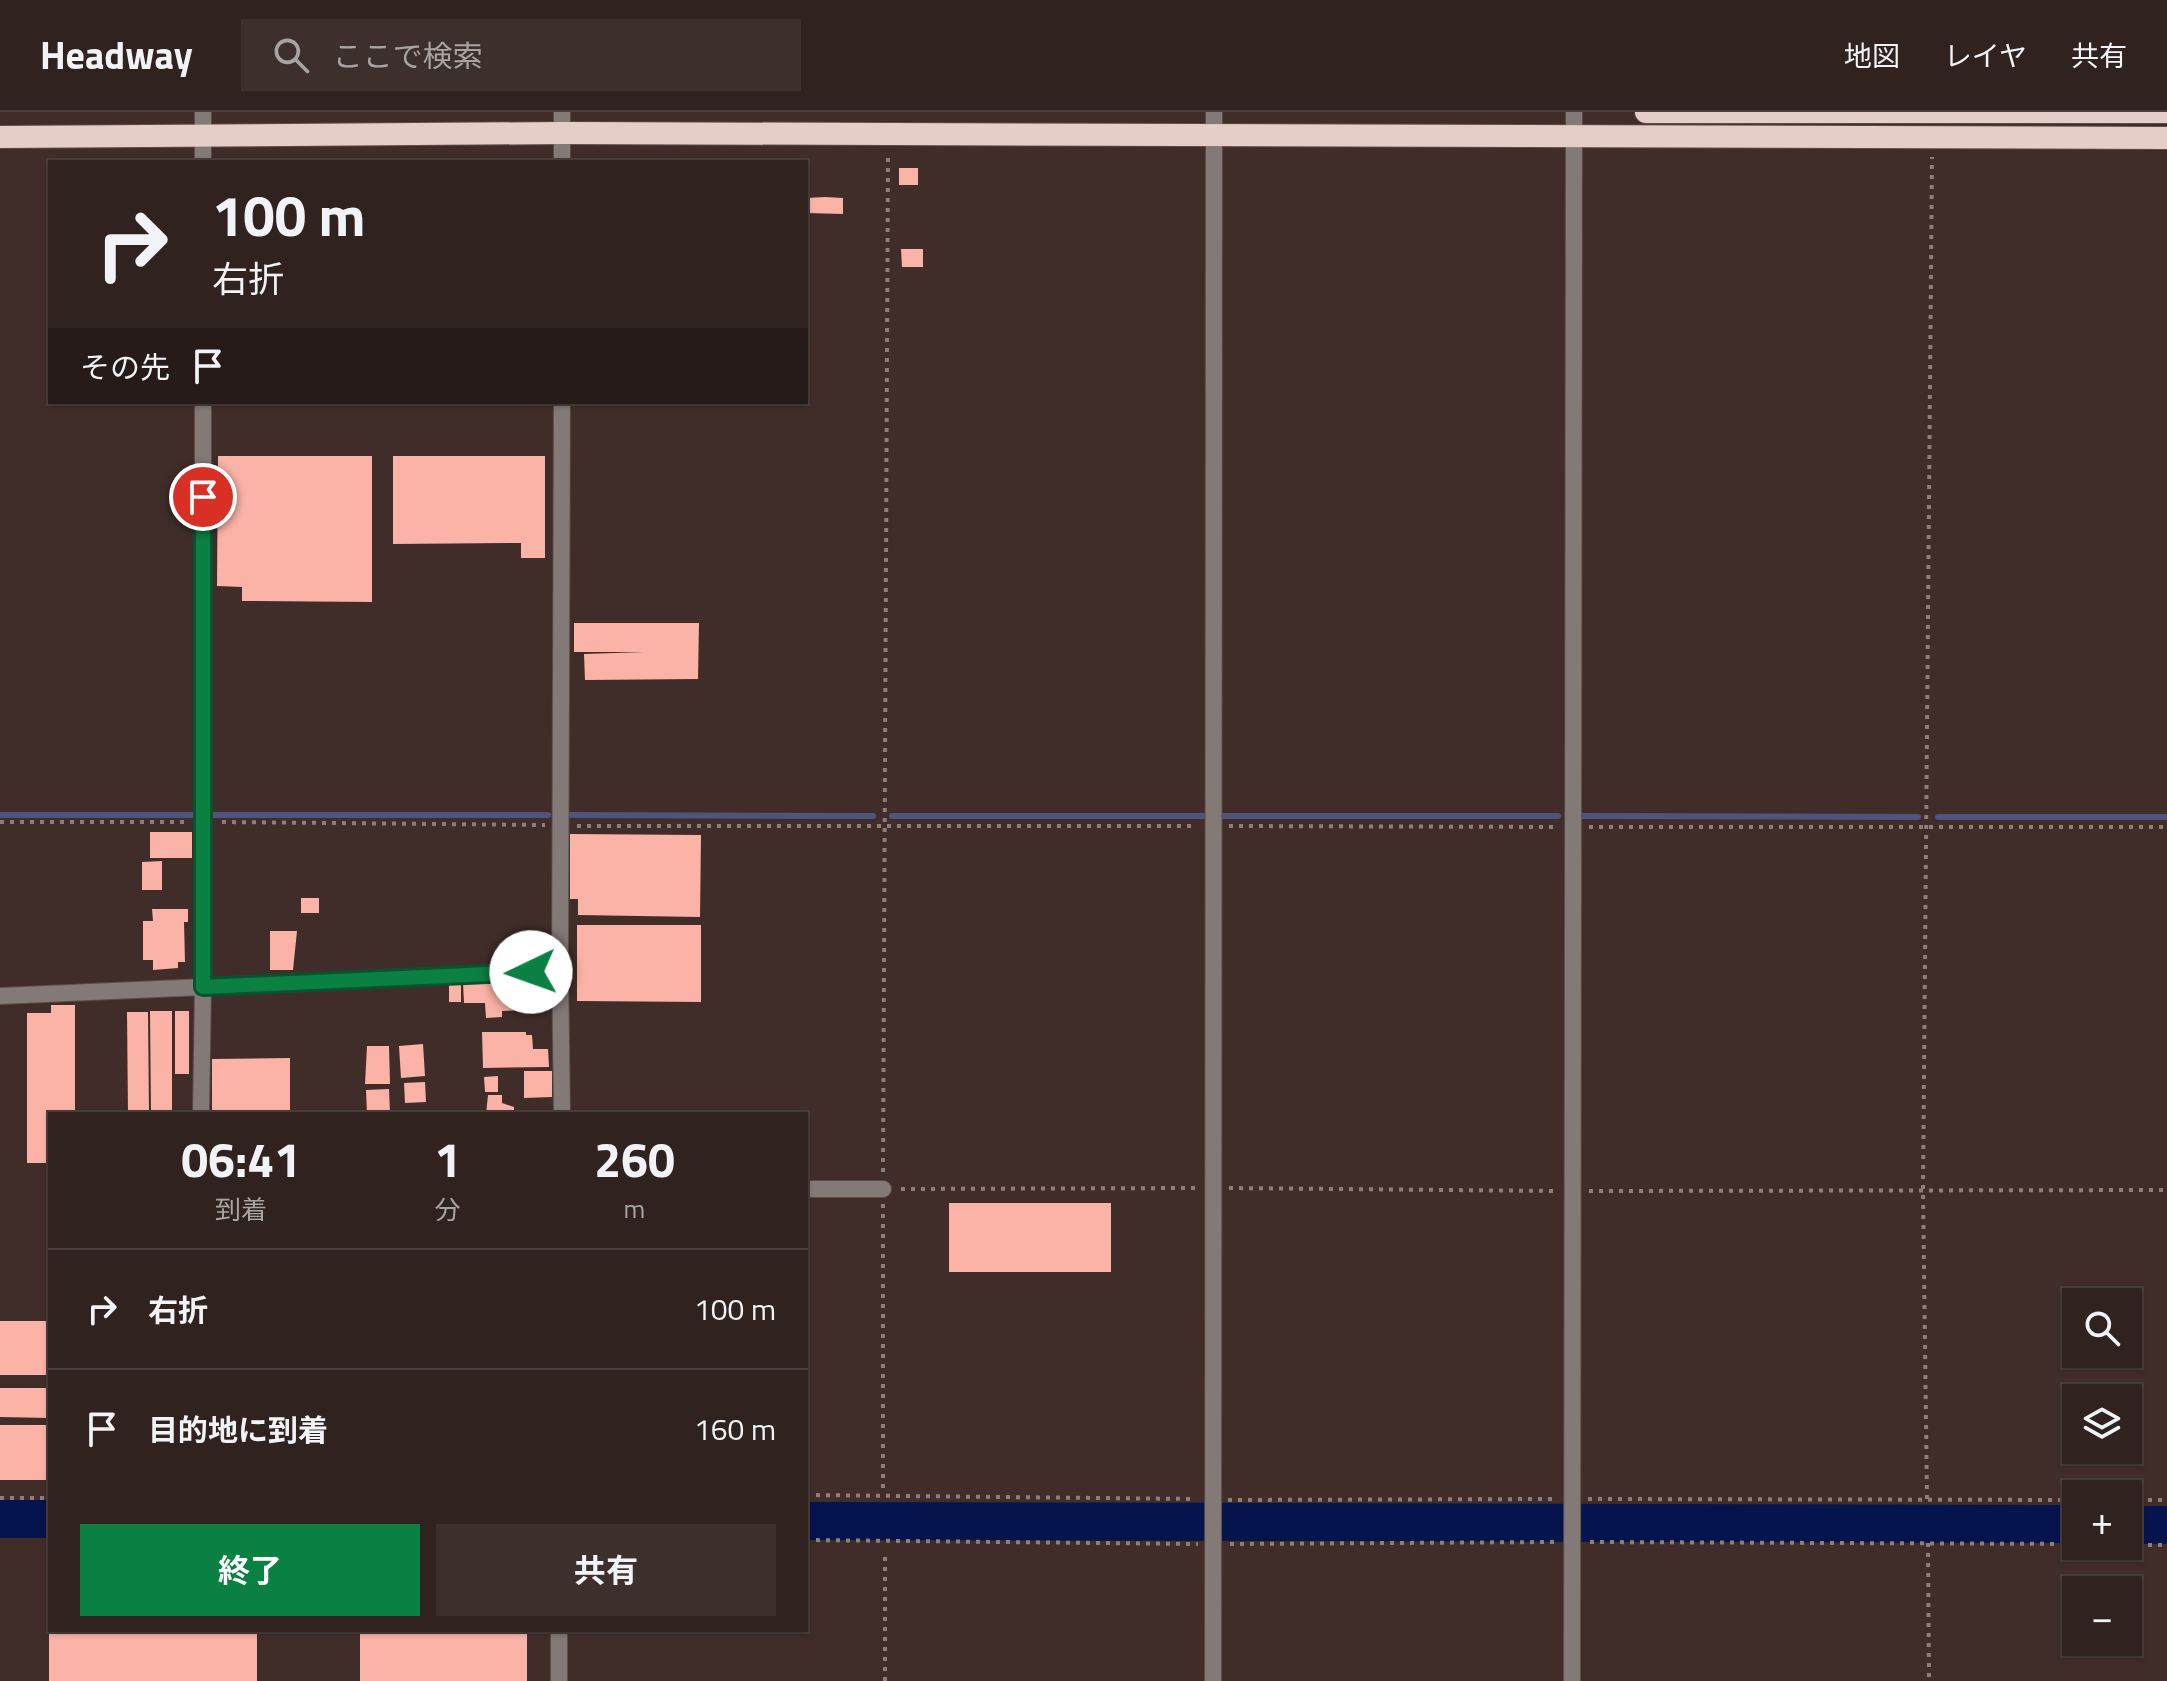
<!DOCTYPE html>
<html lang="ja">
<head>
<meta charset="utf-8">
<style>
	body { margin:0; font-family:"Titillium Web","Noto Sans JP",sans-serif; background:#3c2f2c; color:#f1f3f6; height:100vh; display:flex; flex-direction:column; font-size:30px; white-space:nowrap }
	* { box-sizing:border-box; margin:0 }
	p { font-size:26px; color:#a8a4a4 }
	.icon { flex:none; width:44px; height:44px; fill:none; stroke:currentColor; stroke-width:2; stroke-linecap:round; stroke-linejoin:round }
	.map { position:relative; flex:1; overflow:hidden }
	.side { position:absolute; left:48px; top:1000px; width:760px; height:520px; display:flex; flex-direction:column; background:#30221f; border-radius:0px; box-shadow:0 2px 6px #0004,0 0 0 2px #4b3f3d }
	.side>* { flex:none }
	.banner { position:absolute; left:48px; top:48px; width:760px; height:244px; border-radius:0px; box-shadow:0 2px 6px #0004,0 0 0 2px #4b3f3d; background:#30221f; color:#f1f3f6; overflow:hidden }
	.buttons { position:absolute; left:2062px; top:1176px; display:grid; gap:16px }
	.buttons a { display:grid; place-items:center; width:80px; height:80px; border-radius:0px; background:#30221f; box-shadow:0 2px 6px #0004,0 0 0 2px #4b3f3d; font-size:40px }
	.pin { position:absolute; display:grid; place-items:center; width:68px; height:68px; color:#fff; margin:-34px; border:4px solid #fff; border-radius:50%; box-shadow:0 2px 8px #0007 }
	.me { position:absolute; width:88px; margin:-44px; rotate:267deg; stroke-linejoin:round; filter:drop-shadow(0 0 6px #0008) }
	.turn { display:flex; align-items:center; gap:28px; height:168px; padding:0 32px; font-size:36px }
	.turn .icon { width:104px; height:104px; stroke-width:2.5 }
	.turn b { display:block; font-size:56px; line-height:68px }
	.then { display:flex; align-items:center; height:76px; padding:0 32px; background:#0003; gap:16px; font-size:30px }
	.eta { display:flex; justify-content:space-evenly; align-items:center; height:136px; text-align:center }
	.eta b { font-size:48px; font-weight:700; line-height:56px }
	.button { display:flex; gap:16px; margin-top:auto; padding:16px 32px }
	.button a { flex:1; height:92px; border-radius:0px; background:#0b8043; color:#fff; font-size:32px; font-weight:700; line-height:92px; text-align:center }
	.button a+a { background:#3c2f2c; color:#f1f3f6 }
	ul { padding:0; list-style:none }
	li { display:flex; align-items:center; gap:24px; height:120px; padding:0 32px; border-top:2px solid #4b3f3d }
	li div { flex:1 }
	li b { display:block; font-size:30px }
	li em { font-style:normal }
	header { display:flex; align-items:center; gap:48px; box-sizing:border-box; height:112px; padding:0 40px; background:#30221f; border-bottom:2px solid #4b3f3d }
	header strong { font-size:38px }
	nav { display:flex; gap:44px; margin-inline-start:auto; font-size:28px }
	.search { width:560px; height:72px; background:#3c2f2c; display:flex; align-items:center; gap:20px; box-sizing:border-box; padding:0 28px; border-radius:0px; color:#a8a4a4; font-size:30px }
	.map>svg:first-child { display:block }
</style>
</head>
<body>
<header>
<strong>Headway</strong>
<div class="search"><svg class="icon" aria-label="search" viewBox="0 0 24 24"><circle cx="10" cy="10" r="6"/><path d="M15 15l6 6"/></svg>ここで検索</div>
<nav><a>地図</a><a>レイヤ</a><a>共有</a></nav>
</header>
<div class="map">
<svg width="2167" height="1569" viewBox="0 0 2167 1569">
	<rect width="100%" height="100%" fill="#402d29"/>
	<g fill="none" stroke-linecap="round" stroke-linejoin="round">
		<g stroke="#4e547b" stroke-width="6">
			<polyline points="0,703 548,703"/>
			<polyline points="570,703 873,704"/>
			<polyline points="892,704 1558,704"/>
			<polyline points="1581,704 1918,705"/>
			<polyline points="1938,705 2167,705"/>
		</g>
		<g stroke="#05144d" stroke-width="38">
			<polyline points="0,1407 50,1407"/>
			<polyline points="806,1409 2076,1412"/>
			<polyline points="2128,1413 2167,1413"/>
		</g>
	</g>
	<g fill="#fab3a6">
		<rect x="899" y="56" width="19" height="17"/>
		<polygon points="825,85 843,86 843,102 806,101 806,86"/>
		<polygon points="901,137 923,137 923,155 902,155"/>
		<polygon points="218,344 372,344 372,490 242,489 242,475 217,474"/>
		<polygon points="393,344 545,344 545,446 521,446 521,431 393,432"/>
		<polygon points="574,511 699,511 698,567 585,568 584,542 645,540 574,540"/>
		<rect x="150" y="720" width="42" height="26"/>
		<polygon points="570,722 701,723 700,805 578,803 578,787 570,787"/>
		<polygon points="162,749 162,778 142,778 142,750"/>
		<rect x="301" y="786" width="18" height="15"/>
		<polygon points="152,797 188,797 188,810 184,810 185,850 178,850 178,856 153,858 153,848 143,848 143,809 153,809"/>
		<polygon points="577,813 701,813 701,890 577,889"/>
		<polygon points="270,819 297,819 293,858 270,858"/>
		<polygon points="549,868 550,886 533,887 531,869"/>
		<polygon points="529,869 530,898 502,899 502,905 486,906 485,891 464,891 463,871"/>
		<rect x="449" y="872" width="12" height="18"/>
		<polygon points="51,893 75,893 75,1002 50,1002 50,1051 27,1051 27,901 51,901"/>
		<polygon points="150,899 172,899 172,1002 151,1002"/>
		<rect x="175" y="899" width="14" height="63"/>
		<polygon points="127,900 148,900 149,1002 128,1002"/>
		<polygon points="482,920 526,920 526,923 532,923 533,937 548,937 549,955 483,956"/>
		<polygon points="423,932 425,964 401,966 399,934"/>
		<polygon points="367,934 389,934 390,972 365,972"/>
		<polygon points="290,946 290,1002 212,1002 212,947"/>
		<polygon points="524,959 552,959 552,985 524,986"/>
		<polygon points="498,964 498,980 485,980 484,965"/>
		<polygon points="425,970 426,990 405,991 404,971"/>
		<polygon points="389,977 390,1002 367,1002 366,978"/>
		<polygon points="488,983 502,983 502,991 514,995 514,1002 486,1002"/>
		<rect x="949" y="1091" width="162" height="69"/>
		<rect x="0" y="1209" width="50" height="54"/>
		<polygon points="0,1276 50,1276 50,1306 0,1305"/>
		<rect x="0" y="1313" width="50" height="55"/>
		<rect x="49" y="1518" width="208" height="51"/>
		<rect x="360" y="1518" width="167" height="51"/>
	</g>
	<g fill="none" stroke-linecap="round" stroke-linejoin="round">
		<defs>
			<g id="minor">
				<polyline points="203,0 203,50"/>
				<polyline points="562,0 562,50"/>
				<polyline points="203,290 203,875 561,858"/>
				<polyline points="562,290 560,852 562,1002"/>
				<polyline points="0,884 203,875 201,1002"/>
				<polyline points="806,1077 883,1077"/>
				<polyline points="559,1569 559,1518"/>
				<polyline points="1213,1569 1214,0"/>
				<polyline points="1572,1569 1574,0"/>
			</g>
			<g id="trunk">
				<polyline points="1646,0 2167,0"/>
				<polyline points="0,25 562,21 2167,26"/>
			</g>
		</defs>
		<use href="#minor" stroke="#5d4b47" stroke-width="18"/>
		<use href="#trunk" stroke="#5d4b47" stroke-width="24"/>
		<g stroke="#8e7d7a" stroke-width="4" stroke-dasharray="4 6" stroke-linecap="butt">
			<polyline points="0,710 185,710"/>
			<polyline points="222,710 545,713"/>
			<polyline points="577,714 1197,714"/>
			<polyline points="1229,714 1557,715"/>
			<polyline points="1589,715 2167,715"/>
			<polyline points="883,1060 888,40"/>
			<polyline points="1229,1076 1557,1079"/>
			<polyline points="901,1077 1197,1076"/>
			<polyline points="1589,1079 2167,1078"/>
			<polyline points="883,1092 883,1382"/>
			<polyline points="806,1383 1196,1387"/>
			<polyline points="0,1386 50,1386"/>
			<polyline points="1588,1387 2076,1388"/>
			<polyline points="1927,1387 1923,1079 1932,45"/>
			<polyline points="1228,1388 1556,1387"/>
			<polyline points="2128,1388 2167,1388"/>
			<polyline points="806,1428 1198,1432"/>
			<polyline points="1590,1430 2076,1432"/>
			<polyline points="1928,1431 1929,1569"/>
			<polyline points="1230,1432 1554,1430"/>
			<polyline points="2128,1433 2167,1433"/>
			<polyline points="885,1569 885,1444"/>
		</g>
		<use href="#minor" stroke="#837977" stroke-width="16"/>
		<use href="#trunk" stroke="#e5cdc8" stroke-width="22"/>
	</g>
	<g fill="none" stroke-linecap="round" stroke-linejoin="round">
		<defs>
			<polyline id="route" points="203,385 203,875 531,860"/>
		</defs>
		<use href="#route" stroke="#07532c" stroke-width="20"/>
		<use href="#route" stroke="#0b8043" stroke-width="14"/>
	</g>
</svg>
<div class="buttons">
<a><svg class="icon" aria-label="search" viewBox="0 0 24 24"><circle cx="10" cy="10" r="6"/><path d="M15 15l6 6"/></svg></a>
<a><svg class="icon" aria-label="layers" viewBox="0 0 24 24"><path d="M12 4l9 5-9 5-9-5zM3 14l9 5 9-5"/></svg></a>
<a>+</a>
<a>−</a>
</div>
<div class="pin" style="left:203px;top:385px;background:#d93025"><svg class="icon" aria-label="arrive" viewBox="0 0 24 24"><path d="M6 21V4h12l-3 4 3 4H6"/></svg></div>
<svg class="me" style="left:531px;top:860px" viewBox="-20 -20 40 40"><circle r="19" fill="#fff"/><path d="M0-13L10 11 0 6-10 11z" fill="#0b8043"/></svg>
<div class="banner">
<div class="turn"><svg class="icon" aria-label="right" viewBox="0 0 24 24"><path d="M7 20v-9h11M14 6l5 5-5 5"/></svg><div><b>100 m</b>右折</div></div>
<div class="then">その先<svg class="icon" aria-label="arrive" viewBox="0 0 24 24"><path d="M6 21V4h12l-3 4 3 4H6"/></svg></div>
</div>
<section class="side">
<div class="eta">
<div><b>06:41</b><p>到着</p></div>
<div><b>1</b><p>分</p></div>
<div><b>260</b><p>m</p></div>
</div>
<ul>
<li><svg class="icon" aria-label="right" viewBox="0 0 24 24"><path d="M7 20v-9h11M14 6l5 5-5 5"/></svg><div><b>右折</b></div><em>100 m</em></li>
<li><svg class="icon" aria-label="arrive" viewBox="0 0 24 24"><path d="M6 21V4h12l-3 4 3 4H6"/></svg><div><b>目的地に到着</b></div><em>160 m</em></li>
</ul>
<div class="button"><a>終了</a><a>共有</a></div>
</section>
</div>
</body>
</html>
